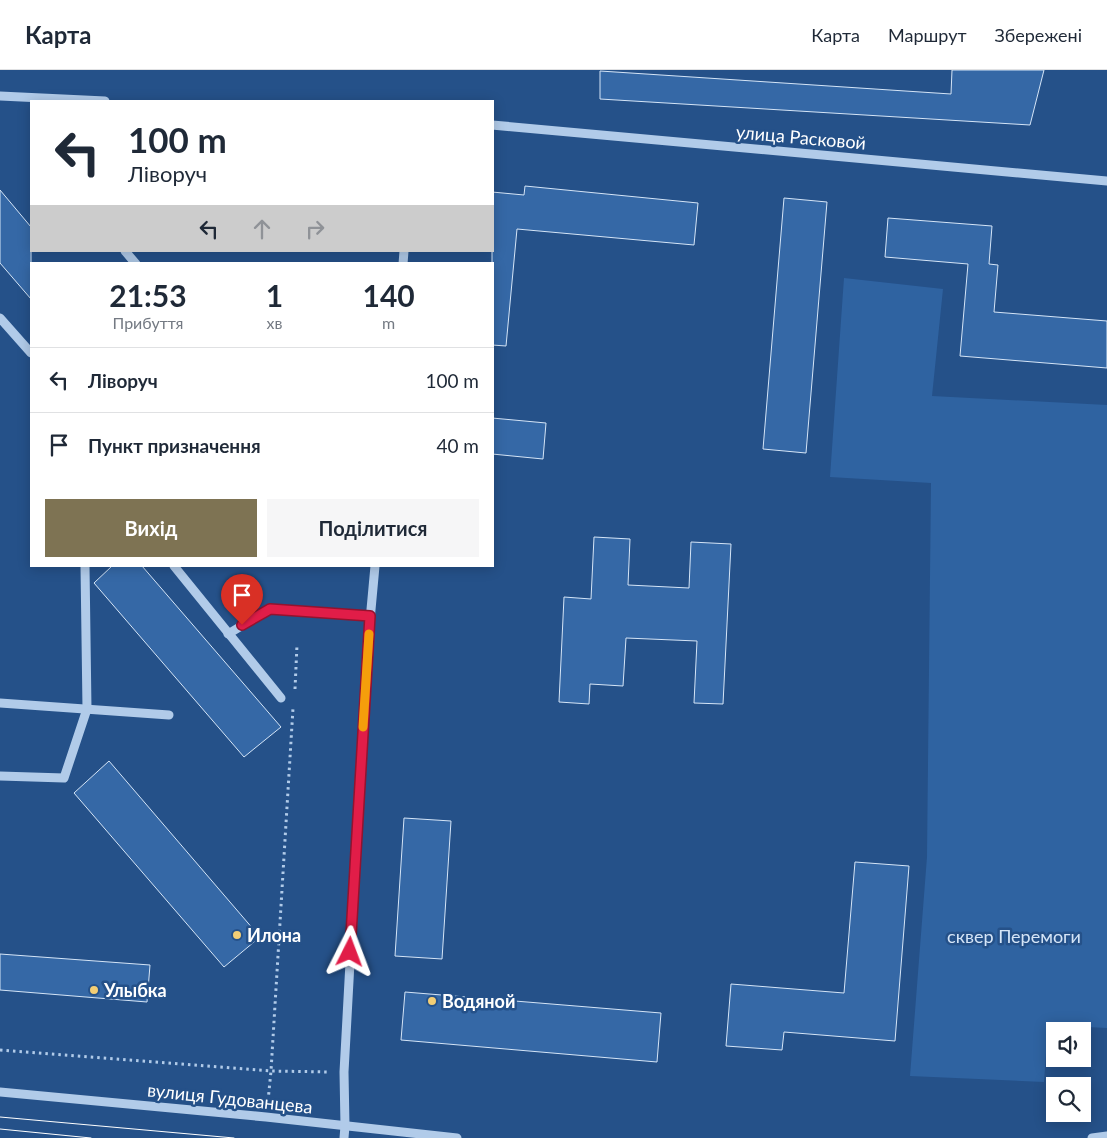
<!DOCTYPE html>
<html lang="uk">
<head>
<meta charset="utf-8">
<style>
	body { margin:0; font-family:Lato,sans-serif; background:#f6f6f7; color:#1f2937; height:100vh; display:flex; flex-direction:column; font-size:19px; white-space:nowrap }
	* { box-sizing:border-box; margin:0 }
	p { font-size:16px; color:#747a83 }
	.icon { flex:none; width:28px; height:28px; fill:none; stroke:currentColor; stroke-width:2; stroke-linecap:round; stroke-linejoin:round }
	.map { position:relative; flex:1; overflow:hidden }
	.drawer { position:absolute; left:30px; top:192px; width:464px; height:305px; display:flex; flex-direction:column; background:#fff; border-radius:0px; box-shadow:0 2px 12px #0003 }
	.drawer>* { flex:none }
	.top-card { position:absolute; left:30px; top:30px; width:464px; height:152px; border-radius:0px; box-shadow:0 2px 12px #0003; background:#fff; color:#1f2937; overflow:hidden }
	.tools { position:absolute; left:1046px; top:952px; display:grid; gap:10px }
	.tools a { display:grid; place-items:center; width:45px; height:45px; border-radius:0px; background:#fff; box-shadow:0 2px 12px #0003; font-size:25px }
	.pin { position:absolute; display:grid; place-items:center; width:42px; height:42px; color:#fff; margin:-51px -21px; border-radius:50% 50% 50% 0; rotate:-45deg; box-shadow:0 0 5px #0007 }
	.pin .icon { rotate:45deg }
	.me { position:absolute; width:55px; margin:-28px; rotate:3deg; stroke-linejoin:round; filter:drop-shadow(0 0 4px #0008) }
	.turn { display:flex; align-items:center; gap:18px; height:105px; padding:0 15px; font-size:22px }
	.turn .icon { width:65px; height:65px; stroke-width:2.5 }
	.turn b { display:block; font-size:35px; line-height:42px }
	.lanes { display:flex; align-items:center; height:48px; padding:0 15px; background:#0003; justify-content:center; gap:25px; direction:ltr }
	.lanes .off { opacity:.35 }
	.eta { display:flex; justify-content:space-evenly; align-items:center; height:85px; text-align:center }
	.eta b { font-size:30px; font-weight:700; line-height:35px }
	.cta { display:flex; gap:10px; margin-top:auto; padding:10px 15px }
	.cta a { flex:1; height:58px; border-radius:0px; background:#7e7353; color:#fff; font-size:20px; font-weight:700; line-height:58px; text-align:center }
	.cta a+a { background:#f6f6f7; color:#1f2937 }
	ul { padding:0; list-style:none }
	li { display:flex; align-items:center; gap:15px; height:65px; padding:0 15px; border-top:1px solid #e0e1e3 }
	li div { flex:1 }
	li b { display:block; font-size:19px }
	li em { font-style:normal }
	header { display:flex; align-items:center; gap:30px; box-sizing:border-box; height:70px; padding:0 25px; background:#fff; border-bottom:1px solid #e0e1e3 }
	header strong { font-size:24px }
	nav { display:flex; gap:28px; margin-inline-start:auto; font-size:18px }
	.map>svg:first-child { display:block }
</style>
</head>
<body>
<header>
<strong>Карта</strong>
<nav><a>Карта</a><a>Маршрут</a><a>Збережені</a></nav>
</header>
<div class="map">
<svg width="1107" height="1068" viewBox="0 0 1107 1068">
	<rect width="100%" height="100%" fill="#255189"/>
	<polygon fill="#2f63a1" points="844,208 943,219 932,326 1107,335 1107,958 1048,955 1044,1012 910,1006 927,787 931,413 830,407"/>
	<g fill="#3568a6" stroke="#d5e5f7">
		<polygon points="952,0 1044,0 1030,55 600,29 600,1 951,24"/>
		<polygon points="525,116 698,133 694,175 517,159 506,276 492,275 492,122 524,125"/>
		<polygon points="0,120 31,157 31,229 0,193"/>
		<polygon points="784,128 827,132 806,383 763,379"/>
		<polygon points="888,148 992,156 989,194 998,195 994,242 1107,251 1107,298 960,286 968,194 885,187"/>
		<polygon points="492,348 546,353 543,389 492,384"/>
		<polygon points="594,467 630,469 628,515 689,518 691,472 731,474 723,634 694,633 697,571 626,568 623,616 590,614 589,634 559,632 564,527 591,529"/>
		<polygon points="112,496 142,496 281,657 244,687 94,513"/>
		<polygon points="109,691 260,867 224,897 74,723"/>
		<polygon points="404,748 451,751 442,889 395,886"/>
		<polygon points="855,792 909,796 895,971 784,962 782,980 726,976 731,914 844,923"/>
		<polygon points="0,884 150,895 147,932 0,920"/>
		<polygon points="405,922 661,943 657,992 401,970"/>
	</g>
	<g fill="none" stroke-linecap="round" stroke-linejoin="round">
		<g stroke="#b1cbe9" stroke-width="3" stroke-dasharray="2.5 4" stroke-linecap="butt">
			<polyline points="295,619 297,575"/>
			<polyline points="0,980 271,1001 329,1002"/>
			<polyline points="268,1031 271,1001 293,638"/>
		</g>
		<g stroke="#b1cbe9" stroke-width="9">
			<polyline points="0,26 105,31"/>
			<polyline points="492,55 1107,111"/>
			<polyline points="125,181 136,194"/>
			<polyline points="403,194 404,181"/>
			<polyline points="0,248 31,283"/>
			<polyline points="174,496 281,628"/>
			<polyline points="228,564 270,539 370,546"/>
			<polyline points="0,633 169,645"/>
			<polyline points="0,706 64,708 87,639 85,496"/>
			<polyline points="0,1022 266,1047 457,1068"/>
			<polyline points="344,1068 345,1056 344,1002 367,583 375,496"/>
			<polyline points="1092,1068 1107,1066"/>
		</g>
		<g stroke="#fff" stroke-width="1">
			<polyline points="0,1047 234,1068"/>
			<polyline points="0,1059 91,1068"/>
		</g>
	</g>
	<g fill="none" stroke-linecap="round" stroke-linejoin="round">
		<defs>
			<polyline id="route" points="242,555 270,539 370,546 350,882"/>
		</defs>
		<use href="#route" stroke="#92132f" stroke-width="12"/>
		<use href="#route" stroke="#e11d48" stroke-width="9"/>
		<polyline stroke="#f59e0b" stroke-width="9" points="363,657 369,564"/>
	</g>
	<g fill="#f3ce75" stroke="#255189" stroke-width="2">
		<circle cx="237" cy="865" r="5"/>
		<circle cx="94" cy="920" r="5"/>
		<circle cx="432" cy="931" r="5"/>
	</g>
	<g text-anchor="middle" dominant-baseline="central" stroke-width="5" stroke-linejoin="round" paint-order="stroke">
		<g font-size="18" fill="#fff" stroke="#255189">
			<text transform="translate(801 67) rotate(5)">улица Расковой</text>
			<text transform="translate(230 1028) rotate(6)">вулиця Гудованцева</text>
		</g>
		<g font-size="18" font-weight="bold" fill="#fff" stroke="#255189" text-anchor="start">
			<text x="247" y="865">Илона</text>
			<text x="104" y="920">Улыбка</text>
			<text x="442" y="931">Водяной</text>
		</g>
		<g font-size="18" fill="#d5e5f7" stroke="#255189">
			<text x="1014" y="866">сквер Перемоги</text>
		</g>
	</g>
</svg>
<div class="tools">
<a><svg class="icon" aria-label="sound" viewBox="0 0 24 24"><path d="M4 9h4l5-4v14l-5-4H4zM17 9q2 3 0 6"/></svg></a>
<a><svg class="icon" aria-label="search" viewBox="0 0 24 24"><circle cx="10" cy="10" r="6"/><path d="M15 15l6 6"/></svg></a>
</div>
<div class="pin" style="left:242px;top:555px;background:#d93025"><svg class="icon" aria-label="arrive" viewBox="0 0 24 24"><path d="M6 21V4h12l-3 4 3 4H6"/></svg></div>
<svg class="me" style="left:350px;top:882px" viewBox="-20 -20 40 40"><path d="M0-17L14 15 0 8-14 15z" fill="#e11d48" stroke="#fff" stroke-width="4"/></svg>
<div class="top-card">
<div class="turn"><svg class="icon" aria-label="left" viewBox="0 0 24 24"><path d="M17 20v-9H6M10 6l-5 5 5 5"/></svg><div><b>100 m</b>Ліворуч</div></div>
<div class="lanes"><svg class="icon" aria-label="left" viewBox="0 0 24 24"><path d="M17 20v-9H6M10 6l-5 5 5 5"/></svg><svg class="icon off" aria-label="ahead" viewBox="0 0 24 24"><path d="M12 20V5M6 11l6-6 6 6"/></svg><svg class="icon off" aria-label="right" viewBox="0 0 24 24"><path d="M7 20v-9h11M14 6l5 5-5 5"/></svg></div>
</div>
<section class="drawer">
<div class="eta">
<div><b>21:53</b><p>Прибуття</p></div>
<div><b>1</b><p>хв</p></div>
<div><b>140</b><p>m</p></div>
</div>
<ul>
<li><svg class="icon" aria-label="left" viewBox="0 0 24 24"><path d="M17 20v-9H6M10 6l-5 5 5 5"/></svg><div><b>Ліворуч</b></div><em>100 m</em></li>
<li><svg class="icon" aria-label="arrive" viewBox="0 0 24 24"><path d="M6 21V4h12l-3 4 3 4H6"/></svg><div><b>Пункт призначення</b></div><em>40 m</em></li>
</ul>
<div class="cta"><a>Вихід</a><a>Поділитися</a></div>
</section>
</div>
</body>
</html>
